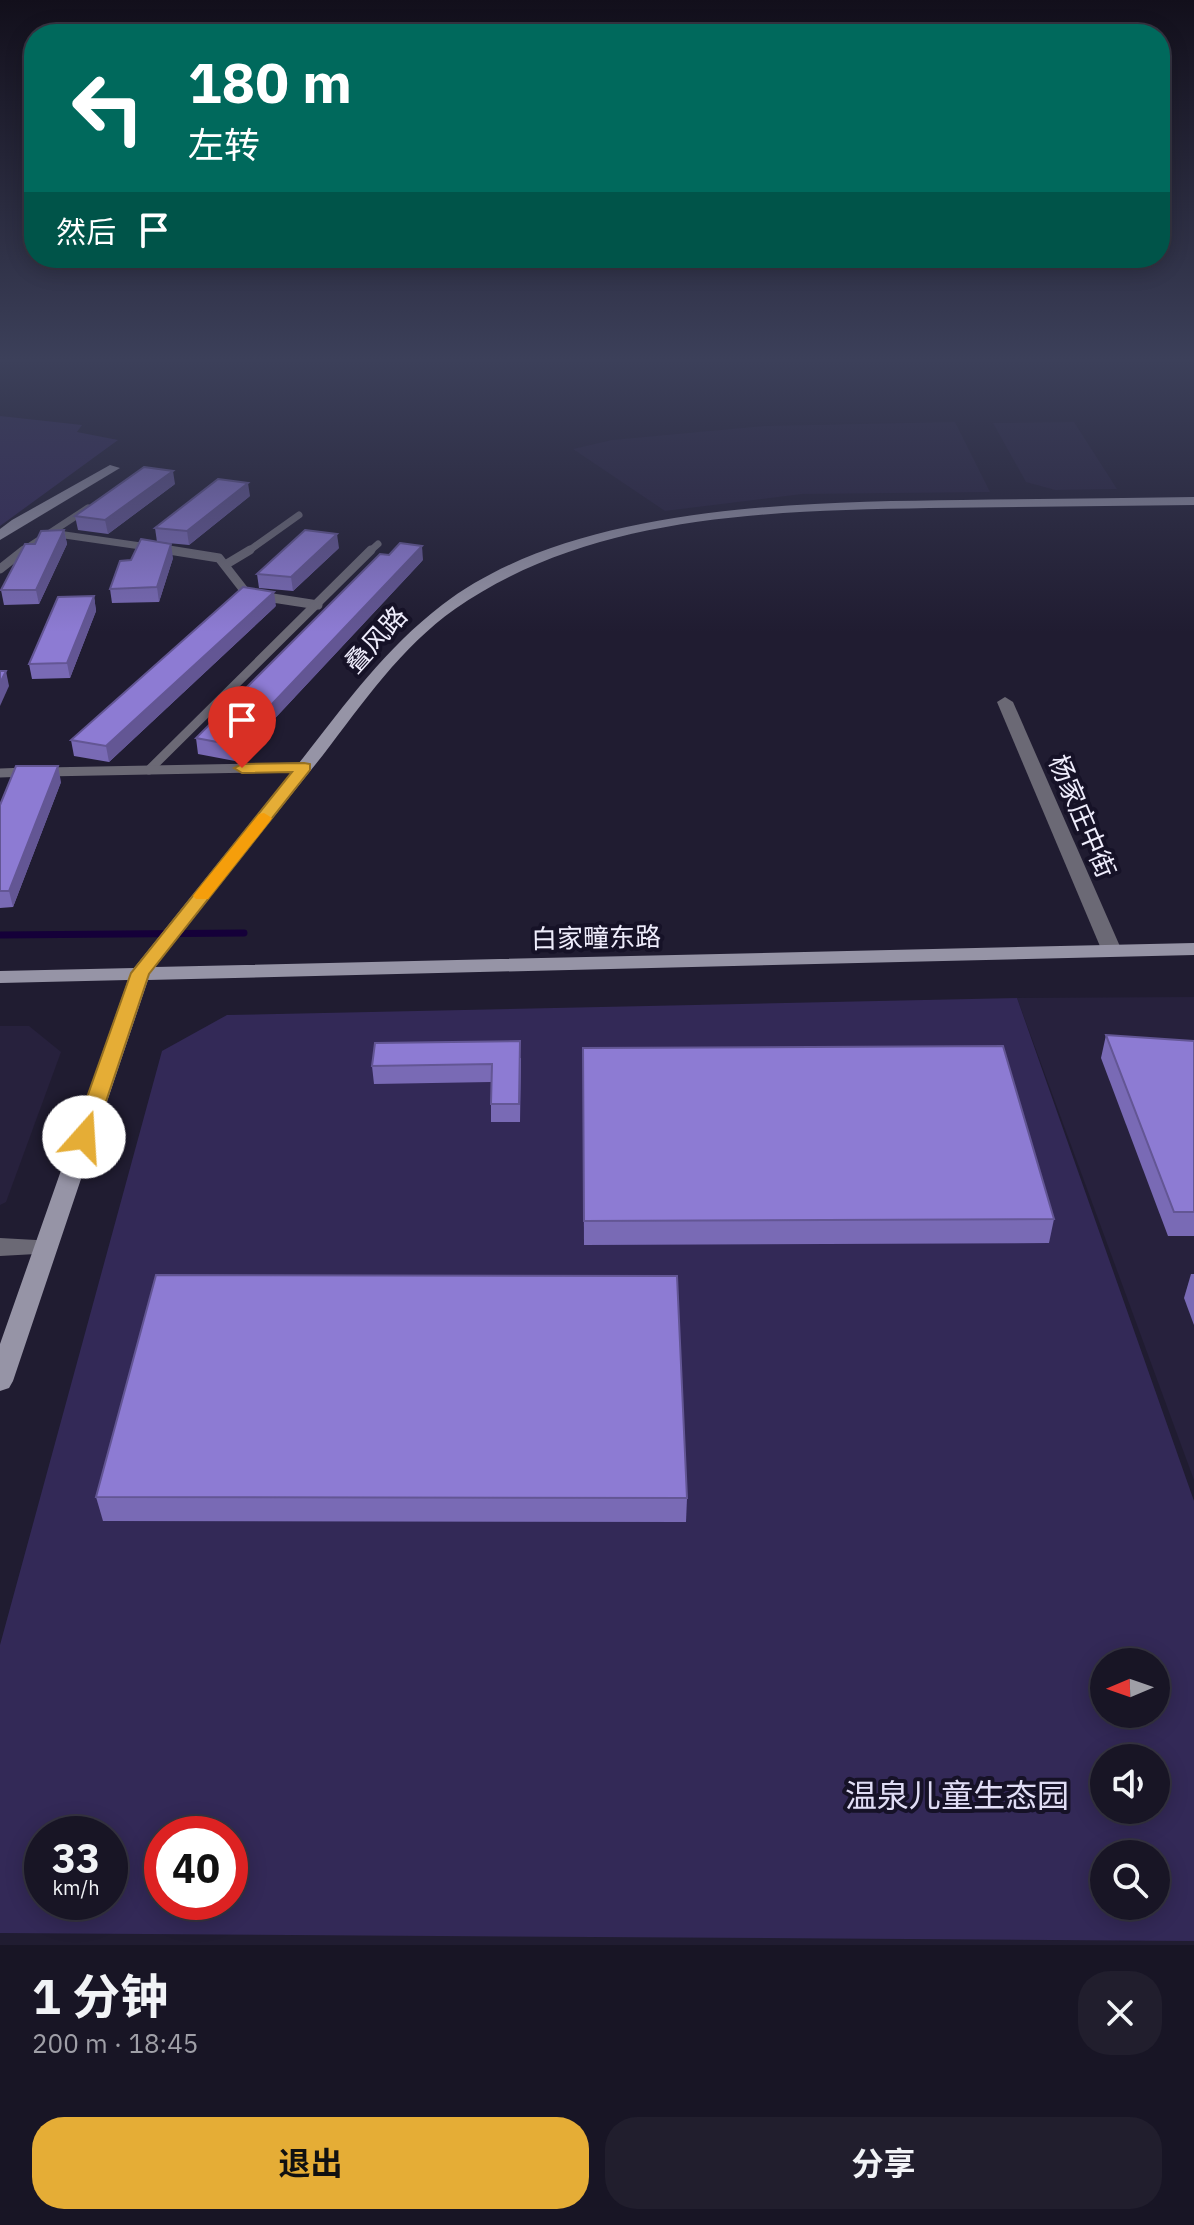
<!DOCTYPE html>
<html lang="zh">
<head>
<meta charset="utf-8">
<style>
	body { margin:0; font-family:"IBM Plex Sans","Noto Sans SC",sans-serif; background:#211e2d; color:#f1f3f6; height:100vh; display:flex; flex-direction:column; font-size:30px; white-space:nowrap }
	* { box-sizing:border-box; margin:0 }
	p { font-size:26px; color:#9f9fa7 }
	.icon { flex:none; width:44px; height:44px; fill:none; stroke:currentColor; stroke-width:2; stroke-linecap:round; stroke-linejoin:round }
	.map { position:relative; height:1945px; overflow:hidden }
	.drawer { display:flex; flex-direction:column; background:#181525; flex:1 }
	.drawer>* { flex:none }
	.hud { position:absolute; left:24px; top:24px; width:1146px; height:244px; border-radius:32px; box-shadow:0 4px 20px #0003,0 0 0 2px #363442; background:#00695c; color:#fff; overflow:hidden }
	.needle { width:52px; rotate:268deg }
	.buttons { position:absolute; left:1090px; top:1648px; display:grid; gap:16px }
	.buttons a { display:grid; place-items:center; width:80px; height:80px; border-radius:50%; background:#181525; box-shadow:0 4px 20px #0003,0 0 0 2px #363442; font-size:40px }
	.speed { position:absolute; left:24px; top:1816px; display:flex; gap:16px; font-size:40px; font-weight:700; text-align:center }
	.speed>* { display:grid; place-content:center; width:104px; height:104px; border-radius:50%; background:#181525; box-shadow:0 4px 20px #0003,0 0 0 2px #363442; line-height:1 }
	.speed small { font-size:20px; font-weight:400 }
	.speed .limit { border:12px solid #d22; background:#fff; color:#111 }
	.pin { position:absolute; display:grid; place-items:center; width:68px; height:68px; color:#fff; margin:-82px -34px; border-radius:50% 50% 50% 0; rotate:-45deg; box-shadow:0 0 8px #0007 }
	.pin .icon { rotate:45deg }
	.me { position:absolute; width:88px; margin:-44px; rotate:19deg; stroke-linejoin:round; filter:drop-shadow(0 0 6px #0008) }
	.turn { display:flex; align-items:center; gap:28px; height:168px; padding:0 32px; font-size:36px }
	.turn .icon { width:104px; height:104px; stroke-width:2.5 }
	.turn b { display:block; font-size:56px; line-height:68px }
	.then { display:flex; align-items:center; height:76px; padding:0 32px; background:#0003; gap:16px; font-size:30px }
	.round { display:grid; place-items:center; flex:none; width:84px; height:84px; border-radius:32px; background:#211e2d }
	.summary { display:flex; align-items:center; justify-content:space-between; height:136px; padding:0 32px }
	h1 { font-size:48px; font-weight:700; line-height:60px }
	.action { display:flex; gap:16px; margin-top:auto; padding:16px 32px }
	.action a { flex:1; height:92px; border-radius:32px; background:#e5ad36; color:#111; font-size:32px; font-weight:700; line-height:92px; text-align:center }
	.action a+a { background:#211e2d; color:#f1f3f6 }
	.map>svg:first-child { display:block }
</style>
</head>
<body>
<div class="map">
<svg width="1194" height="1945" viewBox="0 0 1194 1945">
	<rect width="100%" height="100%" fill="#201c31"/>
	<g fill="#27213d">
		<polygon points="955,422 990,492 802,494 665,511 573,449 612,440 764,426"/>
		<polygon points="1074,422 1117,489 1055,490 1026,482 993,423"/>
		<polygon points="1194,997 1194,1480 1017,998"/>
		<polygon points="0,1026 29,1026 61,1052 6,1202 0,1205"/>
	</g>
	<g fill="#332957" fill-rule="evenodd">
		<polygon points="0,416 82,425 77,432 118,440 0,526"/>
		<path d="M1017,998L1194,1501V1941L0,1933V1645L162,1051L227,1015ZM1104,1662H1156V1714H1104ZM1104,1758H1156V1810H1104ZM42,1834H110V1902H42ZM162,1834H230V1902H162ZM1104,1854H1156V1906H1104Z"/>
	</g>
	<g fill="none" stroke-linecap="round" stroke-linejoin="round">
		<polyline stroke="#150039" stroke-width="7" points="0,935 244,933"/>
		<g stroke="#6b6975" stroke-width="7">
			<polyline points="51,533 182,552"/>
			<polyline points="21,552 88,508"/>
			<polyline points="247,552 299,515"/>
			<polyline points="369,552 378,544"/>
		</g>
		<g stroke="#6b6975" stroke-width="9">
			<polyline points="169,550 219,558 247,594 318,605"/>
			<polyline points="225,565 250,550"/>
			<polyline points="0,569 24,550"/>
			<polyline points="149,770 371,550"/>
			<polyline points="45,772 304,767"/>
			<polyline points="0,773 27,772"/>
		</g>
		<g fill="#6b6975" fill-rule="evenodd">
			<polygon points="1005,697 1013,702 1122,951 1119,955 1105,955 1102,951 997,702"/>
			<polygon points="0,1238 54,1241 58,1247 54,1253 0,1256"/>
		</g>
		<g fill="#9694a6" fill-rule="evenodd">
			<polygon points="110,465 120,468 0,540 0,529 12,520"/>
			<path d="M1194,497V505C1106,506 1017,507 929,508C769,511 591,514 455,609C401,647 363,703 323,755C267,825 211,896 155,967L1194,943V955L148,980L13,1381L9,1388L0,1391V1344L128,980L0,983V971L134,968C190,898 246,828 303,758C346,703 386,648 442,605C573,504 802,502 962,500C1039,499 1117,498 1194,497Z"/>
		</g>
	</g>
	<g fill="#796ab5">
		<polygon points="175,484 108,534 78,530 75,516"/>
		<polygon points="250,496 189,545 157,542 155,528"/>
		<polygon points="64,530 67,544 39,604 4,605 1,590 35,544"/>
		<polygon points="339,548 293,591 259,588 257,574"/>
		<polygon points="173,558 159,602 112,603 110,589"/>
		<polygon points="423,560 235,761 198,754 196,738"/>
		<polygon points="94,596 96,611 70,678 32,679 29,664"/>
		<polygon points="276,606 109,762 74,756 71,740"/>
		<polygon points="61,782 13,907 0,908 0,805"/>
		<polygon points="1106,1035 1194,1041 1194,1236 1168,1236 1101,1058"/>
		<polygon points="583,1048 1054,1219 1049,1243 584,1245"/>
		<polygon points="521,1058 520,1122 491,1122 491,1082 374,1084 372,1066"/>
		<polygon points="1191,1274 1194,1274 1194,1325 1184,1298"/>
		<polygon points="96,1497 687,1498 686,1522 103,1521"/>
	</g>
	<g fill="#635694">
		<polygon points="173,471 175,484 108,534 105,520"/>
		<polygon points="248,483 250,496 189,545 187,531"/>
		<polygon points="64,530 67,544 39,604 36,590"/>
		<polygon points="337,534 339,548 293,591 291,577"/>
		<polygon points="171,544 173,558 159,602 157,587"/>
		<polygon points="422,546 423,560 235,761 233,745"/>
		<polygon points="274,592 276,606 109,762 106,746"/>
		<polygon points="94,596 96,611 70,678 67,663"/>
		<polygon points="6,671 9,686 0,706 0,683"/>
		<polygon points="58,766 61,782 13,907 9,891"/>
	</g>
	<g fill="#8d7bd3" stroke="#635694" stroke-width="2">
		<polygon points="144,467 173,471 105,520 75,516"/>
		<polygon points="218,479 248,483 187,531 155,528"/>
		<polygon points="64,530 36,590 1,590 25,544 35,544 41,531"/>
		<polygon points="305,530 337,534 291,577 257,574"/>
		<polygon points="141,539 171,544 157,587 110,589 120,561 131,560"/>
		<polygon points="400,543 422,546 233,745 196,738 380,554 389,555"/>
		<polygon points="243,587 274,592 106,746 71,740"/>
		<polygon points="94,596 67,663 29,664 58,597"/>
		<polygon points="0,671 6,671 0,683"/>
		<polygon points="16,766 58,766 9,891 0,891 0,805"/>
		<polygon points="1106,1035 1194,1041 1194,1212 1174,1212"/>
		<polygon points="520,1041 519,1104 491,1104 492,1064 372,1066 375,1043"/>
		<polygon points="1003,1046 1054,1219 584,1221 583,1048"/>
		<polygon points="156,1275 677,1276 687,1498 96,1497"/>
	</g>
	<linearGradient id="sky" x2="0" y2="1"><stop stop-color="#120f1b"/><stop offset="0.57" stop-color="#3c405a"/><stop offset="1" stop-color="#3c405a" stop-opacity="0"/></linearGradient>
	<rect width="1194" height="632" fill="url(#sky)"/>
	<polygon fill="#e5ad36" stroke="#957023" stroke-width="2" points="304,763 310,764 310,770 149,974 94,1137 84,1144 76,1142 73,1137 131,973 292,772 242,773 234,768 242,764"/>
	<polygon fill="#f59e0b" points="264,813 272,818 270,821 208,899 196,899 193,896 196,892 259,814"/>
	<g text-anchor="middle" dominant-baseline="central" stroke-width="8" stroke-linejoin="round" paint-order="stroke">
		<g font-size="26" fill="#efedfc" stroke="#161227">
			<text transform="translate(375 639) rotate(-48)">叠风路</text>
			<text transform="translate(1083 816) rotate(67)">杨家庄中街</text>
			<text transform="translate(596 937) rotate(-1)">白家疃东路</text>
		</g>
		<g font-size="32" fill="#e0ddf5" stroke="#161227">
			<text x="957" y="1795">温泉儿童生态园</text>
		</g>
	</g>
</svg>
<div class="buttons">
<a><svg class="needle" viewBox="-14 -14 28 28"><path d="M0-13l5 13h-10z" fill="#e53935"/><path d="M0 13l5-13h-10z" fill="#9f9fa7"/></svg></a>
<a><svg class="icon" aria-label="sound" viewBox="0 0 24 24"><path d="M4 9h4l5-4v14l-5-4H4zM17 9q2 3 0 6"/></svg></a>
<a><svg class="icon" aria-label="search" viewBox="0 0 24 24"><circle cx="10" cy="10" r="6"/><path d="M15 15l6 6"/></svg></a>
</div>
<div class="speed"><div>33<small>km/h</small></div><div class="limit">40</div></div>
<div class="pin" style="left:242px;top:768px;background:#d93025"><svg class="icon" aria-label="arrive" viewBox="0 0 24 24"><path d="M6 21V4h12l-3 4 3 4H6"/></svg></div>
<svg class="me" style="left:84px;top:1137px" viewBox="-20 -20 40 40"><circle r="19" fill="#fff"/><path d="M0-13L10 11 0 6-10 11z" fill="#e5ad36"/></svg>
<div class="hud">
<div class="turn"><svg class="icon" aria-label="left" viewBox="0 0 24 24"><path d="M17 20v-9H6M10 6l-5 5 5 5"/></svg><div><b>180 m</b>左转</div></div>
<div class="then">然后<svg class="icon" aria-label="arrive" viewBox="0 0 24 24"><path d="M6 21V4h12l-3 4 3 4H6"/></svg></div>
</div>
</div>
<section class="drawer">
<div class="summary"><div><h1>1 分钟</h1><p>200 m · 18:45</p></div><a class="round"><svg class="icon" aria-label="close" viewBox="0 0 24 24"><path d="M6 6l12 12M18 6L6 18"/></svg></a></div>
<div class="action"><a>退出</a><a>分享</a></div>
</section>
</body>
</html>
